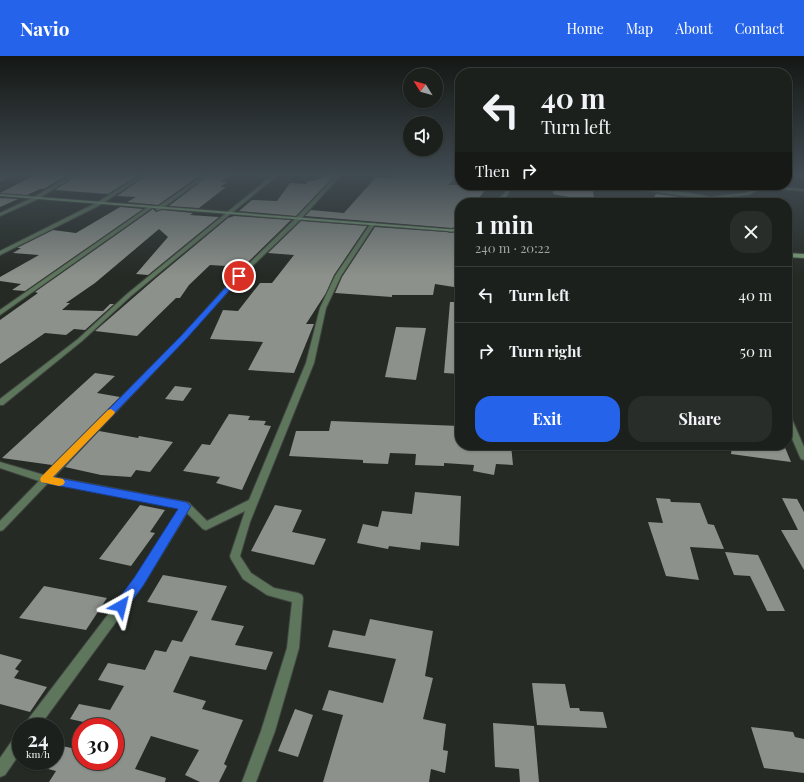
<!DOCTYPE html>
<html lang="en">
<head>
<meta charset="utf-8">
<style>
	body { margin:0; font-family:"Playfair Display",serif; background:#292d29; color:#f1f3f6; height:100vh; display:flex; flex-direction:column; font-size:15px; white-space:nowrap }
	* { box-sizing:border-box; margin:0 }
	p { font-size:13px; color:#a0a3a3 }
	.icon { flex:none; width:22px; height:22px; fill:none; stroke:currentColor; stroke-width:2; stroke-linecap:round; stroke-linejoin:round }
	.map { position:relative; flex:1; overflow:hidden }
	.drawer { position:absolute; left:455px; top:142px; width:337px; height:252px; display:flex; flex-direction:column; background:#1c201c; border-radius:16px; box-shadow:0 1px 3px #0004,0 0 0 1px #3a3e3b }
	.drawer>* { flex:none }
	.top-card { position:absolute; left:455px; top:12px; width:337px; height:122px; border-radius:16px; box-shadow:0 1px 3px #0004,0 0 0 1px #3a3e3b; background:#1c201c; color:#f1f3f6; overflow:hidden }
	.needle { width:26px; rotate:307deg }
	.tools { position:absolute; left:403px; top:12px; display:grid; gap:8px }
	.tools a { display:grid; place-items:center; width:40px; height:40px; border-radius:50%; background:#1c201c; box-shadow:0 1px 3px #0004,0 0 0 1px #3a3e3b; font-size:20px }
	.speed { position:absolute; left:12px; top:662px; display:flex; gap:8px; font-size:20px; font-weight:700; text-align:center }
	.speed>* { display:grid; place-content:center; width:52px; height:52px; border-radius:50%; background:#1c201c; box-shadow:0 1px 3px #0004,0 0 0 1px #3a3e3b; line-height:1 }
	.speed small { font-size:10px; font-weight:400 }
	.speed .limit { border:6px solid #d22; background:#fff; color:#111 }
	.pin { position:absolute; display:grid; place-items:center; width:34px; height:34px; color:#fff; margin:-17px; border:2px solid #fff; border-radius:50%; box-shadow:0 1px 4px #0007 }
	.me { position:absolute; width:44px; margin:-22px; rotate:37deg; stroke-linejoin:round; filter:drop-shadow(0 0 3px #0008) }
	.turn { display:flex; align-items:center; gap:14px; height:84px; padding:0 20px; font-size:18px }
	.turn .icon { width:52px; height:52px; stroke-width:2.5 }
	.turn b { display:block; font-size:28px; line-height:34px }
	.then { display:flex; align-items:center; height:38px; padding:0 20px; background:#0003; gap:8px; font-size:15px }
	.round { display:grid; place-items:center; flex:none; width:42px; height:42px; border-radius:16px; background:#292d29 }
	.summary { display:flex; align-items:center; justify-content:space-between; height:68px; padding:0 20px }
	h1 { font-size:24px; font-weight:700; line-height:30px }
	.button { display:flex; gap:8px; margin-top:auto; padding:8px 20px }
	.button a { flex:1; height:46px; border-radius:16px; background:#2563eb; color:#fff; font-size:16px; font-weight:700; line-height:46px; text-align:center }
	.button a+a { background:#292d29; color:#f1f3f6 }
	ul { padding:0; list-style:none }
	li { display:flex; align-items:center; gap:12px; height:56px; padding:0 20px; border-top:1px solid #3a3e3b }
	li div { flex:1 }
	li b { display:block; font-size:15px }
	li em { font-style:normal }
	header { display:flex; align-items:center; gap:24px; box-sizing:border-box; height:56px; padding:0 20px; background:#2563eb; color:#fff }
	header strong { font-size:19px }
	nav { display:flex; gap:22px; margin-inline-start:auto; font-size:14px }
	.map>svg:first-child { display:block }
</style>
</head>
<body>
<header>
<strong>Navio</strong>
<nav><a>Home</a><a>Map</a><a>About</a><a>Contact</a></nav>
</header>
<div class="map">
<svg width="804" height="726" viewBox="0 0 804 726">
	<rect width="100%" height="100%" fill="#252a25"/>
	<g fill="#8c918b">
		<polygon points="37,118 69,118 44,133 40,133 27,139 0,137"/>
		<polygon points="79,118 140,118 108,138 55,134"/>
		<polygon points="149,118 202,118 158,149 127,146 136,141 117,140"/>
		<polygon points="211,118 232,118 220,126 227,126 220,131 226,131 199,152 169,150"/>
		<polygon points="328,118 336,118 296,160 239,155 252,144 277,145 290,127 306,128 308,125 314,125"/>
		<polygon points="394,118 432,118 456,121 448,129 489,129 475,147 460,145 460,169 452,172 305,160 311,154 344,157 376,121 394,122"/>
		<polygon points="554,129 592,131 595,146 553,138"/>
		<polygon points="656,138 688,142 687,147 652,144"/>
		<polygon points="0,142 18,143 0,151"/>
		<polygon points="120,151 143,153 25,235 12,234 21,228 0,225 0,221 39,199 13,197 21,192 17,192 53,174 76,177"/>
		<polygon points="153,153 156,156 162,154 193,157 190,159 219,161 148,219 136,218 168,181 159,173 95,227 66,247 70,247 62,254 103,255 110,248 114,248 85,274 74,273 66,279 45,277 0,308 0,264 38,237 35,236"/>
		<polygon points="234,160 291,164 243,211 210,209 189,229 180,242 176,242 137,280 95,275 156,222 228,162"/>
		<polygon points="301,165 367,170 334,219 326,237 306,268 314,268 294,317 248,314 263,286 210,283 223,254 238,255 260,227 272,227 294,199 268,197"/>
		<polygon points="375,171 460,177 460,232 435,228 433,239 392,239 392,241 335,237 342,221"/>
		<polygon points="450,246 460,246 460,318 444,317"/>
		<polygon points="396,271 426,272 416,324 385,321"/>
		<polygon points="95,317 115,320 97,337 120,341 52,409 2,402"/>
		<polygon points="175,330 192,332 183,345 165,343"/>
		<polygon points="229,358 250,360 248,364 266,365 264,369 271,370 242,434 216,427 220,421 183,415 202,388 210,389"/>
		<polygon points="331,365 460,370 460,389 511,389 513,409 496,408 494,419 473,415 474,409 444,407 444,410 415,409 416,398 390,397 388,408 363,407 363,404 289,400 296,375 329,375"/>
		<polygon points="99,375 138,382 139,380 173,386 150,416 136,414 131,421 101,419 65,411"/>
		<polygon points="732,389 784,389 791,406 731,398"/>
		<polygon points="415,436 461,440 459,490 421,486 420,494 389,490 388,493 357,487 363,468 378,471 382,455 412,458"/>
		<polygon points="656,442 670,443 671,446 700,447 708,468 714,469 724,493 690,491 699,524 666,520 648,466 663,467"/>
		<polygon points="782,442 797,443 804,456 804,514 781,474 798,474"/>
		<polygon points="140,449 165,454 150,476 155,477 131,510 99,503"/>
		<polygon points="275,449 302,454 292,476 326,483 314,509 251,495"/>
		<polygon points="725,496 758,499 785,555 767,555 750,520 734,519"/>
		<polygon points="163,519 227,530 211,564 244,570 235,589 273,596 266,614 190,600 173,636 206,645 202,653 243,664 224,708 227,710 219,726 200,726 185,719 199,694 151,680 135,713 166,722 165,726 49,726 56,715 48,713 55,705 62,690 81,694 81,705 115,705 115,671 106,671 70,663 79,648 110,654 124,630 98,624 108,607 145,614 155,594 166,596 172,584 182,586 198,555 147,546"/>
		<polygon points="44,530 107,542 86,574 19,562"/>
		<polygon points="370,563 433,575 425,620 433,622 423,663 446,668 443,694 448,695 445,717 431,713 429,726 323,726 343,659 322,654 329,634 383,647 396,603 328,591 333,574 365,580"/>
		<polygon points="0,598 22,604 15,613 19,615 14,622 47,631 30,656 0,648"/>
		<polygon points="532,627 565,628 570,652 579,652 580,655 603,656 607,672 537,669"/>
		<polygon points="295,653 313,659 298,701 278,695"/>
		<polygon points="493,667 534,670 539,726 520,726 519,713 495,711"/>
		<polygon points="751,671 793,676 795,681 804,683 804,717 764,712"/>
	</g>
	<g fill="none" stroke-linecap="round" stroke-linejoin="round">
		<defs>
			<g id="street">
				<polygon points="9,118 15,118 0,125 0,122"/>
				<polygon points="73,118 78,118 38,143 0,160 0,157 34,141"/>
				<polygon points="143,118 148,118 100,149 0,199 0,195 96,147"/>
				<polygon points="205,118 210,118 160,154 156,154 156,152"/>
				<polygon points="274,118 279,118 131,240 82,285 3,349 0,349 0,343 78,283 127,238"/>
				<polygon points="338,118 342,118 300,164 241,221 185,283 54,421 186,446 189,447 207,465 249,444 306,307 320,252 335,220 371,167 375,167 375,168 341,220 326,252 314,307 250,466 240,500 251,517 274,532 298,537 302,539 303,542 299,592 275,675 256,726 242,726 261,675 287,592 292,546 267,539 243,523 231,503 230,500 245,455 206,474 203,473 187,457 143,529 39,671 24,671 26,666 135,523 180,452 48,427 3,474 0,475 0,465 39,425 0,412 0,406 44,419 181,281 237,219 296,162"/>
				<polygon points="798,118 802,118 804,120 804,124"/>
				<path d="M509,129H513C509,137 504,147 494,147L504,138Z"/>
				<polygon points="606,129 619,129 689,137 710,141 746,137 763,130 804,133 804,135 764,132 747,139 711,143 705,147 700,147 706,143"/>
				<polygon points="148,151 152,152 0,259 0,254"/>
				<polygon points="460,170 460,173 450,176 448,175"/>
				<polygon points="787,358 791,361 804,391 804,404 801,403 800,401 787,371"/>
				<polygon points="21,677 21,696 5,719 0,721 0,702 16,679"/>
			</g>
			<g id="secondary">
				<polygon points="0,138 460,174 460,176 0,140"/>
				<polygon points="787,197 804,198 804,202 787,201"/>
			</g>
		</defs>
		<use href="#street" stroke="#404540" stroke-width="2"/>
		<use href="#secondary" stroke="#404540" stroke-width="2"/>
		<use href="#street" fill="#5d765c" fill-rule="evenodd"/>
		<use href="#secondary" fill="#7aa278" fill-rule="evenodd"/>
	</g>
	<linearGradient id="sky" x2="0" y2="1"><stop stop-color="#141714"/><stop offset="0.54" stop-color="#404a51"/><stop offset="1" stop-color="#404a51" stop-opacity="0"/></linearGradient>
	<rect width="804" height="220" fill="url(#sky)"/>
	<polygon fill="#2563eb" stroke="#184099" points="237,219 242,220 186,283 53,421 186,446 191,450 143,530 125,554 121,556 116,554 114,550 116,546 134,522 178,453 45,427 40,423 181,280"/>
	<polygon fill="#f59e0b" points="111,353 115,356 114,358 53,421 63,423 65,426 63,429 59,430 41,426 40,423 41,421 108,354"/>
</svg>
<div class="tools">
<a><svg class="needle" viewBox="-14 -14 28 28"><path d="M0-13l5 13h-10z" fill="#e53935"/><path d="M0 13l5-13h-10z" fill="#a0a3a3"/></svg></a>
<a><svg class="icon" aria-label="sound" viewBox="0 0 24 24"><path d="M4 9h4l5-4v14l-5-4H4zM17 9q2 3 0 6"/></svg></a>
</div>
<div class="speed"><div>24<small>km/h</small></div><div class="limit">30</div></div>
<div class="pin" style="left:239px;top:220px;background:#d93025"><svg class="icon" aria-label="arrive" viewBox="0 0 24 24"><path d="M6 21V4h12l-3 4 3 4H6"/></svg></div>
<svg class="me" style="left:121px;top:550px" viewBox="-20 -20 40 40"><path d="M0-17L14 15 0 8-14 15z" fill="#2563eb" stroke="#fff" stroke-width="4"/></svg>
<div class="top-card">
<div class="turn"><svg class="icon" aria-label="left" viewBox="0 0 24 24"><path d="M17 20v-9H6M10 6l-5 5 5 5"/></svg><div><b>40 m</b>Turn left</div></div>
<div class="then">Then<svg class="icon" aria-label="right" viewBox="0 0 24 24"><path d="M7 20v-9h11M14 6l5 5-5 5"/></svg></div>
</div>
<section class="drawer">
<div class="summary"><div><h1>1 min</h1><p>240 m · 20:22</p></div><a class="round"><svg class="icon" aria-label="close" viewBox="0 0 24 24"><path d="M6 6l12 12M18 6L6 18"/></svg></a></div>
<ul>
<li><svg class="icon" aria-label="left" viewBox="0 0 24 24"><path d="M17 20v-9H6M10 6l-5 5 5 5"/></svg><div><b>Turn left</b></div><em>40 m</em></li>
<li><svg class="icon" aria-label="right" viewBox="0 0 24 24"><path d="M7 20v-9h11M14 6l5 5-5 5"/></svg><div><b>Turn right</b></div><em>50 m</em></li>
</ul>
<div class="button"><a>Exit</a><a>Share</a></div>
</section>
</div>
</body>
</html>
